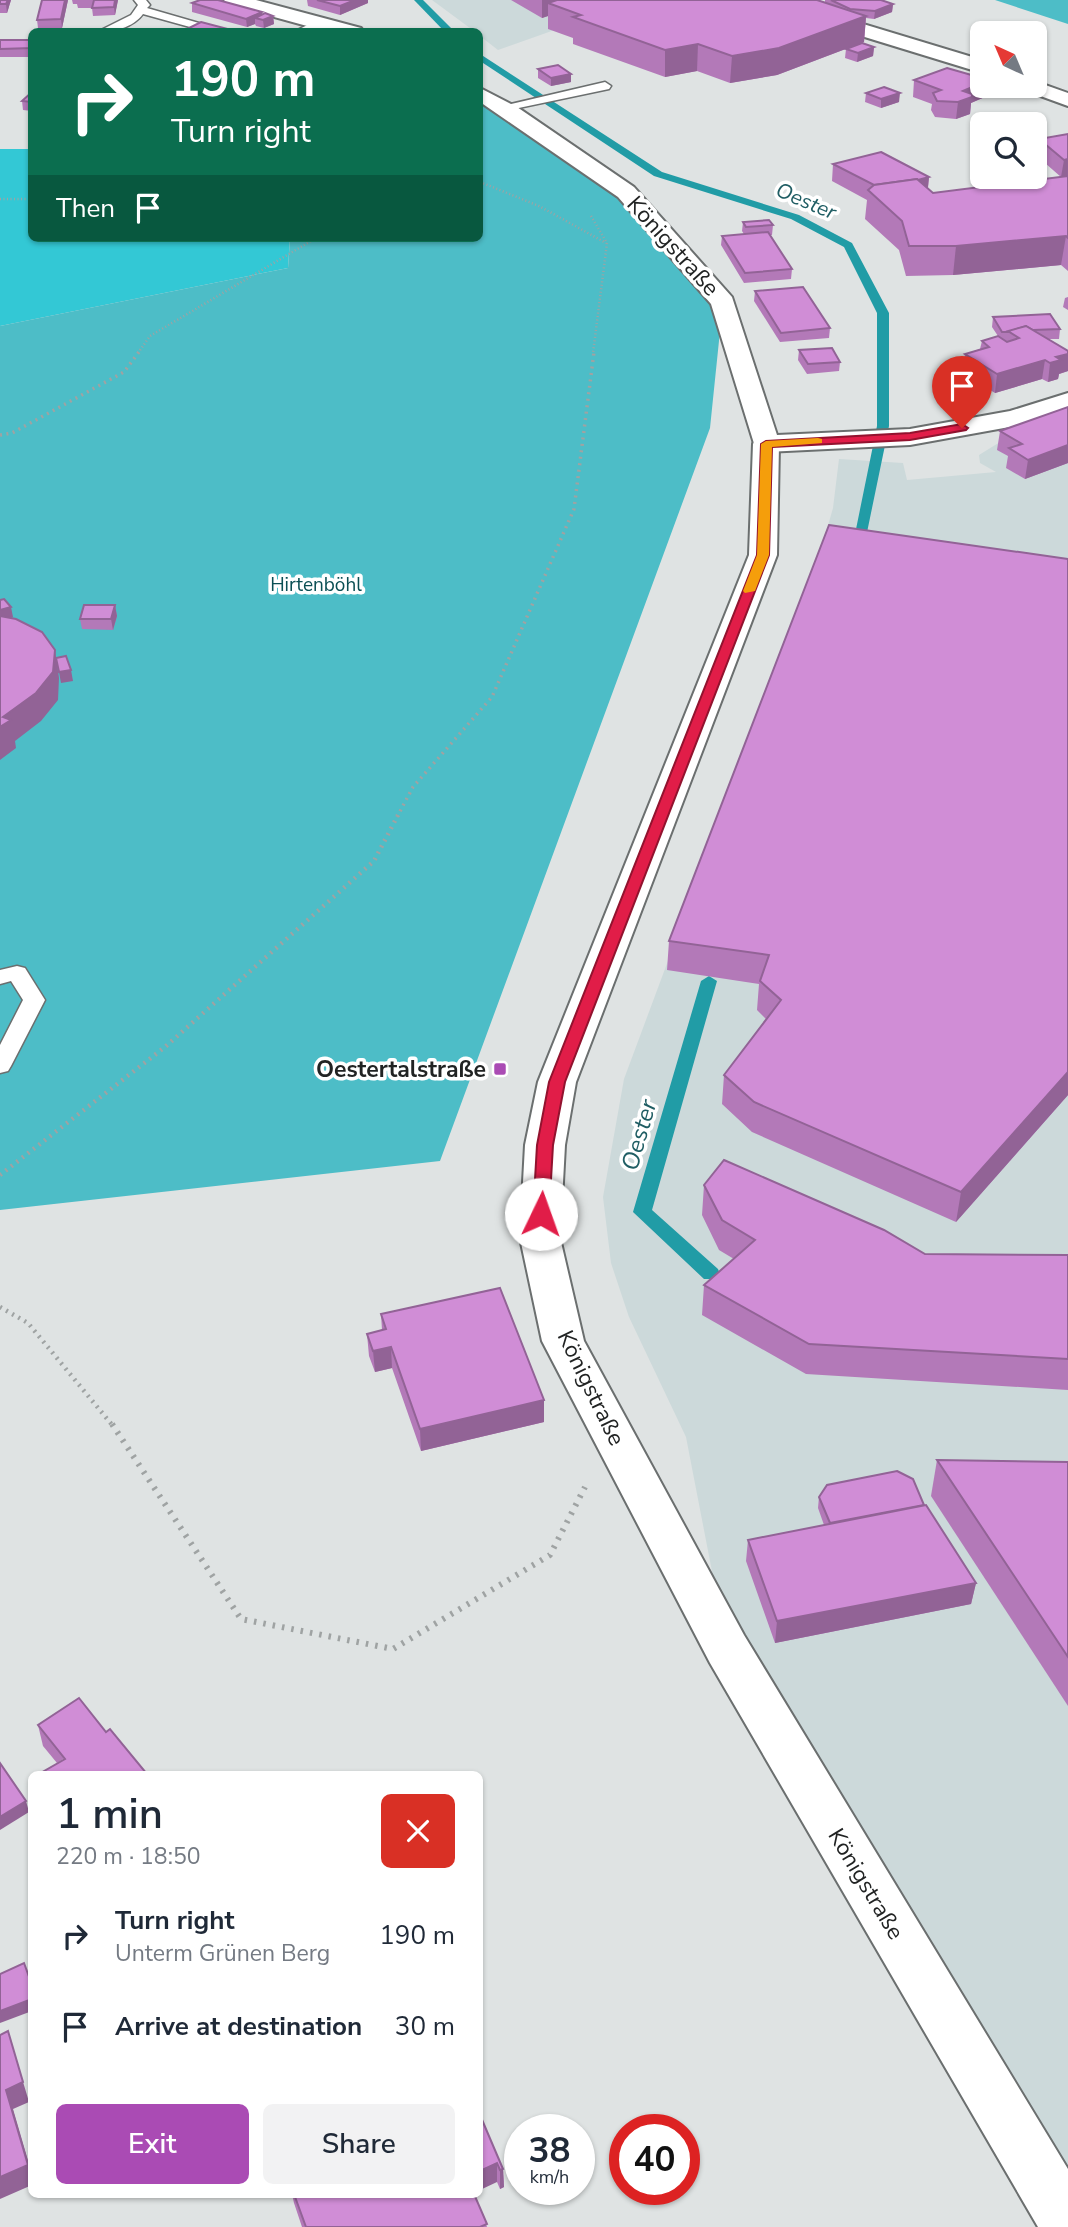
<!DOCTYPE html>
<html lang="en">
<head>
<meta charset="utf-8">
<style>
	body { margin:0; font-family:"Nunito Sans",sans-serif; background:#f2f2f3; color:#1f2937; height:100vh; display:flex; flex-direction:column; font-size:26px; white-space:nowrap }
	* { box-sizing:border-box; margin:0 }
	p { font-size:23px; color:#747a83 }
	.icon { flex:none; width:38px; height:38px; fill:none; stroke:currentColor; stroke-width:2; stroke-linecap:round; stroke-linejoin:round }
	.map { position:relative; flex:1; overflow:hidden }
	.side { position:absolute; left:28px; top:1771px; width:455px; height:427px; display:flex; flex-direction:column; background:#fff; border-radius:10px; box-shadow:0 2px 5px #0004 }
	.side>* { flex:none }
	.top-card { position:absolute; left:28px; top:28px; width:455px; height:214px; border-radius:10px; box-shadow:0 2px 5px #0004; background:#0b6e4f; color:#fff; overflow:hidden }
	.needle { width:46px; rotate:316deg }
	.tools { position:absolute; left:970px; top:21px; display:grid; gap:14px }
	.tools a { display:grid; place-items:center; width:77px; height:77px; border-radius:10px; background:#fff; box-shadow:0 2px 5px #0004; font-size:35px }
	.speed { position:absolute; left:504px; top:2114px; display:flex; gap:14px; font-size:35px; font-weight:700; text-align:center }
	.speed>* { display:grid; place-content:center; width:91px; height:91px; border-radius:50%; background:#fff; box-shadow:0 2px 5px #0004; line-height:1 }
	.speed small { font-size:18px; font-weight:400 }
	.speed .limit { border:10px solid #d22; background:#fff; color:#111 }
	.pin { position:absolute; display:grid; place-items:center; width:60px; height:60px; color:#fff; margin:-72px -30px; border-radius:50% 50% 50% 0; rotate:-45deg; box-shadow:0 0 7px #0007 }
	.pin .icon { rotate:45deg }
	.me { position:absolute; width:77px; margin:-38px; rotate:3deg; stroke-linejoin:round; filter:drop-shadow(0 0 5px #0008) }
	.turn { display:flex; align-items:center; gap:24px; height:147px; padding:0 28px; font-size:32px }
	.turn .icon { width:91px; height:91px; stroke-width:2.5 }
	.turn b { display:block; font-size:49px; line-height:60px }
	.then { display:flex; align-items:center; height:66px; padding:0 28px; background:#0003; gap:14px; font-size:26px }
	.round { display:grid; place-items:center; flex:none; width:74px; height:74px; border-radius:10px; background:#f2f2f3 }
	.headline { display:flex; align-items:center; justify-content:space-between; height:119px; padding:0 28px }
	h1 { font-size:42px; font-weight:600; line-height:52px }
	.button { display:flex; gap:14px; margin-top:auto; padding:14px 28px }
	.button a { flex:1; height:80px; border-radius:10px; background:#aa4bb4; color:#fff; font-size:28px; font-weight:600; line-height:80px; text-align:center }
	.button a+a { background:#f2f2f3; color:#1f2937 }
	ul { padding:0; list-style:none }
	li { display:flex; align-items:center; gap:21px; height:91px; padding:0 28px }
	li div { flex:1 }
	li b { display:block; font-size:26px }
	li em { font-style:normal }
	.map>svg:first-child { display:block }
</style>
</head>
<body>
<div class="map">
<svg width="1068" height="2227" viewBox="0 0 1068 2227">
	<rect width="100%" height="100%" fill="#dfe3e3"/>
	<g fill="#ccd9da">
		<polygon points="432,0 639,0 498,50 480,36 480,32 474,31"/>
		<polygon points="1068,418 1068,2181 727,1649 686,1437 629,1317 611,1263 603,1197 624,1079 821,550 833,508 839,459 903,463 907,480 996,472 980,463 979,455 1000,442"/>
	</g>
	<polygon fill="#33c8d5" points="0,149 31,149 32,238 290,238 288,268 0,326"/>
	<g fill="#4dbdc7">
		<polygon points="995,0 1068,0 1068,24"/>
		<polygon points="480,94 510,111 626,192 723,302 710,428 440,1161 0,1210 0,326 288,268 290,238 480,238"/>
	</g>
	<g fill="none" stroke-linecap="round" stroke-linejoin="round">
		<g fill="#219ca6" fill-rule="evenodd">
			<polygon points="414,0 423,0 455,32 445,32"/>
			<polygon points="480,54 662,172 799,215 852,243 889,313 889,426 865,542 855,542 854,539 877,426 877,313 844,247 791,219 654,176 480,61"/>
			<polygon points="709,976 717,981 652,1210 718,1269 720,1274 718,1279 704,1279 633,1212 701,981"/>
		</g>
		<defs>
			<g id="lane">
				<path d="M134,0H146L150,5L147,8L230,32H208L143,14C133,28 113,32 97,32L131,15L138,5Z"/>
				<polygon points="318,20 328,22 310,32 293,32"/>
				<polygon points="605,82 611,86 609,89 504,111 498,107"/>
				<polygon points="17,966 25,968 45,1000 11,1066 8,1071 0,1073 0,1045 23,1000 11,981 0,984 0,970"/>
			</g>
			<g id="street">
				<polygon points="224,0 256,0 361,28 364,32 329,32 227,4"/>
				<polygon points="754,0 784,0 982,60 982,73 757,4"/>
				<polygon points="1034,81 1068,93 1068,106 1024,90 1021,86 1034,86"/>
				<polygon points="480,88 517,107 634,187 732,297 777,435 910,429 1010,411 1068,393 1068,410 1015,426 910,445 766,452 756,450 711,304 618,197 480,102"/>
			</g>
			<polygon id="secondary" points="766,436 776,438 779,444 777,555 576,1082 565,1145 560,1238 584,1341 744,1635 1068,2169 1068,2227 1038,2227 710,1663 542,1341 520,1238 525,1145 538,1082 749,555 753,444 756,438"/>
		</defs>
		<use href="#lane" stroke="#6b6f6f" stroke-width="3"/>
		<use href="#street" stroke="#6b6f6f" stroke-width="4"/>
		<use href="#secondary" stroke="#6b6f6f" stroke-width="4"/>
		<g stroke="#9fa3a3" stroke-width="2.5" stroke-dasharray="1 2.5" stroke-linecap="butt">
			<polyline points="480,182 539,206 606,243"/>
			<polyline points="0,199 32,199"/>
			<polyline points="591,216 607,243 593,353"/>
			<polyline points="138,353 150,336 316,238"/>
		</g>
		<g stroke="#9fa3a3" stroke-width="3.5" stroke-dasharray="2 4.5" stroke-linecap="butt">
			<polyline points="0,435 12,433 124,372 139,352"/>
			<polyline points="397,817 413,787 492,697 574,509 594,352"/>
		</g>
		<g stroke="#9fa3a3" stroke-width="4.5" stroke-dasharray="2 5" stroke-linecap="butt">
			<polyline points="0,1175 165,1047 374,861 398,815"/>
			<polyline points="0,1307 28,1323 113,1426"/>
		</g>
		<polyline stroke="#9fa3a3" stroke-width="6" stroke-dasharray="2.5 7" stroke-linecap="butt" points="112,1424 241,1619 393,1649 550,1555 585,1487"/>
		<use href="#lane" fill="#fff" fill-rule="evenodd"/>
		<use href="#street" fill="#fff" fill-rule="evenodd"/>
		<use href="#secondary" fill="#fff" fill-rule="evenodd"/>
	</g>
	<g fill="#b379b8">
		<polygon points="0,0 11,0 7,13 0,13"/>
		<polygon points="68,0 62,28 38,28 37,20"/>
		<polygon points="72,0 118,0 115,15 93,16 92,8 78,8 77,4 73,4"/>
		<polygon points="307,0 368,0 368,3 340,15 308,6"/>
		<polygon points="511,0 817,0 825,2 825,0 881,0 893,4 892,12 874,19 866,18 864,42 777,75 730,83 697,71 665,77 573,44 573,38 548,29 548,16 542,18"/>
		<polygon points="192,3 273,16 274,24 264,28 256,26 255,24 247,27 192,12"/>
		<rect x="0" y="40" width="32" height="17"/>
		<polygon points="874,47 873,56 857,62 845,58 846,49"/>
		<polygon points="538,69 571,82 551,86 538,78"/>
		<polygon points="914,80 987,96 971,103 970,114 956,119 935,117 931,110 932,104 913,97"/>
		<polygon points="32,92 32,111 23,110 22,101"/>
		<polygon points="866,93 899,102 881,108 865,102"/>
		<polygon points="1068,134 1068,271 1061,265 953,275 906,276 899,250 865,219 867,200 832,181 833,164 929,177 928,188 933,193 1061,177 1037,156 1039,139"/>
		<polygon points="743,222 773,225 772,235 770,235 792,269 791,279 744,283 721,245 722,236 744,234 742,231"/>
		<polygon points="755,291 830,328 829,338 780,342 754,301"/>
		<polygon points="1068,297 1068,310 1063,307 1065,298"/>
		<polygon points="993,317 1060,329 1059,339 1048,339 1068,351 1068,371 1059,374 1058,379 1048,382 1042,379 995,393 962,373 965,354 980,349 982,341 998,336 992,327"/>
		<polygon points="799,350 840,362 839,371 807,374 798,360"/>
		<polygon points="1068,407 1068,463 1025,479 1006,468 1008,456 997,450 1000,431"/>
		<polygon points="1068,559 1068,1095 956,1222 752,1132 722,1104 724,1075 766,1019 757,1010 759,984 667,970 669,941"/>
		<polygon points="115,605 117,616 113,630 82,629 80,619"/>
		<polygon points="704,1185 925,1254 1068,1255 1068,1390 806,1374 702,1315 704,1285 734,1259 719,1250 702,1215"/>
		<polygon points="381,1314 544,1400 544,1422 421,1451 392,1368 375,1372 369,1356 367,1334 382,1330"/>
		<polygon points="937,1460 1068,1462 1068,1706 931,1496"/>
		<polygon points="819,1497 924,1505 976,1583 971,1604 775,1643 746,1561 748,1540 824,1525 818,1508"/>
		<polygon points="38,1725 106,1732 57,1763 43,1746"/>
		<polygon points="480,2115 503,2169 504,2187 500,2189 497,2182"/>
		<polygon points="292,2194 474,2194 487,2227 302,2227 294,2203"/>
	</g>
	<g fill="#926396">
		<polygon points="8,0 11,0 7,13 6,4"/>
		<polygon points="65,0 68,0 62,28 61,19"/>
		<polygon points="115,0 118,0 115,15 114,7"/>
		<polygon points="355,0 368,0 368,3 340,15 340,6"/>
		<polygon points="542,0 600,0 548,3 548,16 542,18"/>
		<polygon points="893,4 892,12 874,19 875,11"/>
		<polygon points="262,12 263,20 255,18 255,24 247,27 246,19"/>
		<polygon points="273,16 274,24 264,28 263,20"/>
		<polygon points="866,16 864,42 777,75 730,83 732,56"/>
		<polygon points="698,44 697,71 665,77 665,50"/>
		<polygon points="874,47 873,56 857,62 858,53"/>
		<polygon points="571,74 571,82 551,86 551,78"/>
		<polygon points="982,83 982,86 988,86 987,96 971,103 970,114 956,119 958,102 963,91"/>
		<polygon points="900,93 899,102 881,108 881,99"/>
		<polygon points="1068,159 1068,176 1061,177 1064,160"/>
		<polygon points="929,177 927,195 882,190"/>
		<polygon points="1066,236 1061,265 953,275 956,246"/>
		<polygon points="1068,354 1068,371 1059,374 1058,379 1048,382 1050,363 1056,357"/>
		<polygon points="1045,360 1042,379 995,393 997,374"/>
		<polygon points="1068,445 1068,463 1025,479 1028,460"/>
		<polygon points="115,605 117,616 113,630 111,619"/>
		<polygon points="11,607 13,617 0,621 0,610"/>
		<polygon points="55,650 59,678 58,700 41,721 15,741 16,748 0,760 0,727 3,717"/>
		<polygon points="71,670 73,681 61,683 59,672"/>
		<polygon points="1068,1072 1068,1095 956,1222 961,1192"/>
		<polygon points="391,1347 392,1368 375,1372 373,1351"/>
		<polygon points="544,1400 544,1422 421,1451 420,1429"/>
		<polygon points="976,1583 971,1604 775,1643 777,1621"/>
		<polygon points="26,1801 29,1812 0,1830 0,1817"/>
		<polygon points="32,1999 32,2011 0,2023 0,2011"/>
		<polygon points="8,2031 29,2102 13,2109 32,2174 32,2185 0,2199 0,2177 6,2090"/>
		<polygon points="497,2163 497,2182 480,2190 480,2171"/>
		<polygon points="503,2169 504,2187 500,2189 500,2170"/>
	</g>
	<g fill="#d08dd6" stroke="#926396" stroke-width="2">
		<polygon points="0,0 8,0 6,4 0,4"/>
		<polygon points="42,0 65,0 61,19 37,20"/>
		<polygon points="94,0 115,0 114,7 92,8"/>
		<polygon points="200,0 218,0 262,12 246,19 192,3"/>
		<polygon points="317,0 355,0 340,6"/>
		<polygon points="557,0 817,0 866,16 779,48 732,56 698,44 665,50 573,17 581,15 548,3"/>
		<polygon points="831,0 881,0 893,4 875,11 850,9"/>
		<polygon points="265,13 273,16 263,20 255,18"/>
		<polygon points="201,22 228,29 223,32 181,32"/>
		<polygon points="0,40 32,40 32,48 0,49"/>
		<polygon points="862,43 874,47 858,53 846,49"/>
		<polygon points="558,65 571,74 551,78 538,69"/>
		<polygon points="947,68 982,78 982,83 963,91 972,94 972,97 958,102 937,101 933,93 941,90 914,80"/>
		<polygon points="884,87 900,93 881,99 866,93"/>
		<polygon points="32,92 32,102 22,101"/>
		<polygon points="1068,134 1068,159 1064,160 1039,139"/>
		<polygon points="881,152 929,177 918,180 917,179 874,185 833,164"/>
		<polygon points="1068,176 1068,238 1066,236 956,246 909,246 902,221 868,190 874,185 917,179 933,193"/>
		<polygon points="769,220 773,225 746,227 743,222"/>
		<polygon points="768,232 792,269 745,273 722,236"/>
		<polygon points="803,287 830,328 781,333 755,291"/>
		<polygon points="1050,314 1060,329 1033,330 1026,326 1008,332 1002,332 993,317"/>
		<polygon points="1026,326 1068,351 1068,354 1056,357 1061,360 1050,363 1045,360 997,374 965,354 989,347 982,341 998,336 1007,342 1019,338 1008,331"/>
		<polygon points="832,348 840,362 808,364 799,350"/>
		<polygon points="1068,407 1068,445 1028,460 1009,448 1022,444 1000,431"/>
		<polygon points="829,525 1068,559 1068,1072 961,1192 754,1102 724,1075 781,1000 760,981 769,955 669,941"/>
		<polygon points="4,599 11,607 0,610 0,600"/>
		<polygon points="84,605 115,605 111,619 80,619"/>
		<polygon points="0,616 16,619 42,632 55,650 53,672 36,693 3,717 11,720 0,727"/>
		<polygon points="66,656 71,670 59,672 56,658"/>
		<polygon points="724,1160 884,1230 925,1254 1068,1255 1068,1359 809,1344 704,1285 755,1240 722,1220 704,1185"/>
		<polygon points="500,1288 544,1400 420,1429 391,1347 373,1351 367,1334 386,1329 381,1314"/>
		<polygon points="937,1460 1068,1462 1068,1657"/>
		<polygon points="897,1471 913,1479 924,1505 830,1523 819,1497 827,1485"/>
		<polygon points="926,1505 976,1583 777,1621 748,1540"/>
		<polygon points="79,1698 106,1732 110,1729 147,1774 39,1774 65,1759 38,1725"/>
		<polygon points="0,1763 26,1801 0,1817"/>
		<polygon points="24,1963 32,1985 32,1999 0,2011 0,1974"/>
		<polygon points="8,2031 23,2082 6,2090 28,2165 0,2177 0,2035"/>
		<polygon points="480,2115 503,2169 500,2170 497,2163 480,2171"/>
		<polygon points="294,2194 474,2194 487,2224 480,2227 306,2227"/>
	</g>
	<polygon fill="#e11d48" stroke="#92132f" stroke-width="2" points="962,424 968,428 966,430 910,440 772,447 769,555 565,1082 553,1145 549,1214 541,1220 535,1219 533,1214 537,1145 549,1082 757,555 761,444 766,441 910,433"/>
	<polygon fill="#f59e0b" points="818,438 822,439 822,443 772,447 769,555 755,591 745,593 743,591 757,555 761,444 766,441"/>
	<rect fill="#aa4bb4" stroke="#fff" stroke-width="2.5" x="493" y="1062" width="14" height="14" rx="3.5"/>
	<g text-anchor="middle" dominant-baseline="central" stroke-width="7" stroke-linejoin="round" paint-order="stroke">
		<g font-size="19" fill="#0b4f54" stroke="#fff">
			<text x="316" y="585">Hirtenböhl</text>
		</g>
		<g font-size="21" font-style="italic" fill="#205e64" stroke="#fff">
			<text transform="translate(806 201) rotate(23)">Oester</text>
		</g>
		<g font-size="23" fill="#212323" stroke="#fff">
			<text transform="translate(673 246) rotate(48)">Königstraße</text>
			<text transform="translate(591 1388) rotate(64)">Königstraße</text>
			<text transform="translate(866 1884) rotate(59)">Königstraße</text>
		</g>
		<g font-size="23" font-weight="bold" fill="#212323" stroke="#fff" text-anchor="end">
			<text x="486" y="1069">Oestertalstraße</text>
		</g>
		<g font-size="24" font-style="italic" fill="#205e64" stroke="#fff">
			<text transform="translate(639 1135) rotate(-74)">Oester</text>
		</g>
	</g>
</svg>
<div class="tools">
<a><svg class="needle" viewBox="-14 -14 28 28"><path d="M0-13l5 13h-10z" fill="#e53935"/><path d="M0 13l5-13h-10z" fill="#747a83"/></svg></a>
<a><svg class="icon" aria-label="search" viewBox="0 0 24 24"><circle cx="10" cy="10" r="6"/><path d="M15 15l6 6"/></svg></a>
</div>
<div class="speed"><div>38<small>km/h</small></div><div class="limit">40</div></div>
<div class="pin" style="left:962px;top:428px;background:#d93025"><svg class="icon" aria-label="arrive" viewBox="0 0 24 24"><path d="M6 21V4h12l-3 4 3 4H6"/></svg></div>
<svg class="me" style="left:541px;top:1214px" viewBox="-20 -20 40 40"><circle r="19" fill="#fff"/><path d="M0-13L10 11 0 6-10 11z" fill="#e11d48"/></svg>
<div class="top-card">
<div class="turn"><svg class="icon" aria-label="right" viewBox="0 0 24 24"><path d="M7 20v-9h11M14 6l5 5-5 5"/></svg><div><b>190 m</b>Turn right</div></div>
<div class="then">Then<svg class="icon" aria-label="arrive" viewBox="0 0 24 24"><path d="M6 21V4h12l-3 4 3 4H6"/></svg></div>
</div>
<section class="side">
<div class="headline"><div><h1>1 min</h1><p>220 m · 18:50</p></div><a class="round" style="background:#d93025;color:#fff"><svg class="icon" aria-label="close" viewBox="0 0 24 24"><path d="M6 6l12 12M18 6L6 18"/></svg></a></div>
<ul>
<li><svg class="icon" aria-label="right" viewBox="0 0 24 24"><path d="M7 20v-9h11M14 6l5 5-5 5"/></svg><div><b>Turn right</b><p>Unterm Grünen Berg</p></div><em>190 m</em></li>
<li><svg class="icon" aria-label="arrive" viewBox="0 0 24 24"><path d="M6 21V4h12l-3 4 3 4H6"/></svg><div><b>Arrive at destination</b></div><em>30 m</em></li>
</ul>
<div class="button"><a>Exit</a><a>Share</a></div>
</section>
</div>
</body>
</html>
